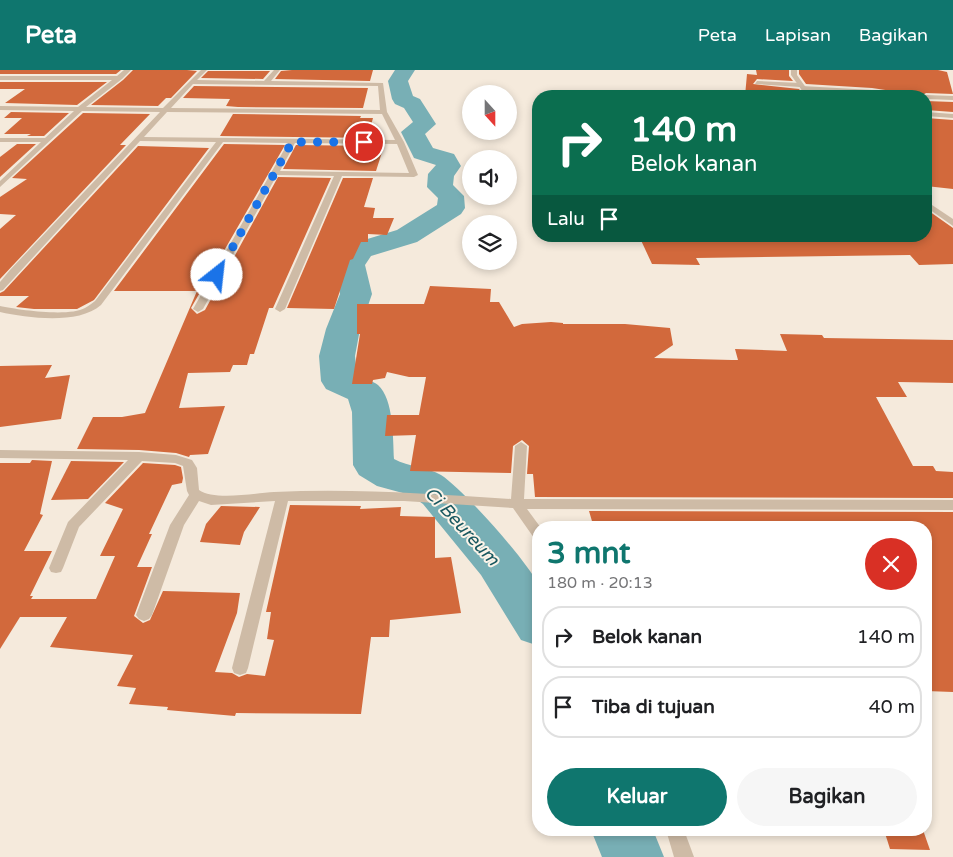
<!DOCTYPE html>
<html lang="id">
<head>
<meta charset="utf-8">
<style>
	body { margin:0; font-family:"Varela Round",sans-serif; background:#f6f6f6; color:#202124; height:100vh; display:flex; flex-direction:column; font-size:19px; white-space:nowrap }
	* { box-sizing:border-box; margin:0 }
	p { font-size:16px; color:#757577 }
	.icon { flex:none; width:28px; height:28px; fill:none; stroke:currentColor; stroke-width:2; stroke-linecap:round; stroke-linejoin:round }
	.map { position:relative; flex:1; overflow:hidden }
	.panel { position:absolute; left:532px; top:451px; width:400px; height:315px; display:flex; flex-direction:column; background:#fff; border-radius:20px; box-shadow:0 2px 8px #0003 }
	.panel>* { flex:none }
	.banner { position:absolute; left:532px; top:20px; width:400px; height:152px; border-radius:20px; box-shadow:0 2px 8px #0003; background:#0b6e4f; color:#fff; overflow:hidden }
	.needle { width:32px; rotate:159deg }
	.tools { position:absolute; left:462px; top:15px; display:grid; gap:10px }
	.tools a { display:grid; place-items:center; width:55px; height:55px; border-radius:50%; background:#fff; box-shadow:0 2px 8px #0003; font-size:25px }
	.pin { position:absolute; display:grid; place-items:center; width:42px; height:42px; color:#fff; margin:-21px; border:2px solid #fff; border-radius:50%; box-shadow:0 1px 5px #0007 }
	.me { position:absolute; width:55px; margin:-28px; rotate:29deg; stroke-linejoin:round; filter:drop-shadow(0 0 4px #0008) }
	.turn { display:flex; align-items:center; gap:18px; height:105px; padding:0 15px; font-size:22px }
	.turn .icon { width:65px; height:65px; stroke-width:2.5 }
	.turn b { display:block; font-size:35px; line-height:42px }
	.then { display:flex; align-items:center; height:48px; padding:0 15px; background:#0003; gap:10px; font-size:19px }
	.round { display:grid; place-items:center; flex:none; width:52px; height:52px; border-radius:26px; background:#f6f6f6 }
	.summary { display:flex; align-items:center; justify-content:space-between; height:85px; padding:0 15px }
	h1 { font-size:30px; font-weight:700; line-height:38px; color:#0f766e }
	.cta { display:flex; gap:10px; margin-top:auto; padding:10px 15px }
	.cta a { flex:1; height:58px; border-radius:30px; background:#0f766e; color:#fff; font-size:20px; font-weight:700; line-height:58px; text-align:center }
	.cta a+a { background:#f6f6f6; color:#202124 }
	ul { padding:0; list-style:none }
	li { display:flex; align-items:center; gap:15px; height:62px; margin:0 10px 8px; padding:0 5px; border:2px solid #e0e0e0; border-radius:20px }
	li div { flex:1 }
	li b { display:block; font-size:19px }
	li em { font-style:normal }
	header { display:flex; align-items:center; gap:30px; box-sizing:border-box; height:70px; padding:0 25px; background:#0f766e; color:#fff }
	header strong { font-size:24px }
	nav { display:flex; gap:28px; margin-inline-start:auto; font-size:18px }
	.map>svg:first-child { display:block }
</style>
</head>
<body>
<header>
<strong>Peta</strong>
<nav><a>Peta</a><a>Lapisan</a><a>Bagikan</a></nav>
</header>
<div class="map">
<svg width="953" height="787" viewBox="0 0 953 787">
	<rect width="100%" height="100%" fill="#f5eadc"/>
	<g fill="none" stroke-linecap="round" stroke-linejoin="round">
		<g fill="#78afb5" fill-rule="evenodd">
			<path d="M395,0H415L408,11L413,26L420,29L436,54L425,64L433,78L454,84L461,96L454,106L453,115L464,126L465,138L461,144L417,172L371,186L365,195L372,224L360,259L355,286L357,305C363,308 373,311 378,315C394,329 393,370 394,389C409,397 427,397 441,405C463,419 527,491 538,514C542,523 539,564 539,576L521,570L481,505L423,434L410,425L377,416L359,405L353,395L352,342L348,329L326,319L321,311L319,286L326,259L340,224L335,195L351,174L397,160L437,135L438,128L427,117L428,104L436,95L414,88L401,62L413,52L404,38L395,34L392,29L388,11Z"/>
			<polygon points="591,760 653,760 664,787 602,787"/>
		</g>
	</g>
	<g fill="#d2693c">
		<polygon points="0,0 121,0 116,4 0,4"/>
		<polygon points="133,0 187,0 197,1 171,28 166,28 158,36 91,35 123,10"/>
		<polygon points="292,0 373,0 370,11 275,9 281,1"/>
		<polygon points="756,0 789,0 789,6 793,11 757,9 753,14 799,19 804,26 745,26 747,4 757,5"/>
		<polygon points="799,0 938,0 947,2 953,24 926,23 921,26 914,26 912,24 872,18 806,14 799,4"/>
		<polygon points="208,1 270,1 263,9 201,8"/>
		<polygon points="0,12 107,12 77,35 5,33 25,19 0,19"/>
		<polygon points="194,16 368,18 363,38 238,37 226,36 230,29 183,28"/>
		<polygon points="926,31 953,32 953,42 926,40"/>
		<polygon points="11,42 69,43 44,66 27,66 31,64 4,64 22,48 4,48"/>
		<polygon points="83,43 150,44 120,75 126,75 0,209 0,159 16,145 0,144 0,127 27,109 12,108"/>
		<polygon points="233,44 361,46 360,48 373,48 370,59 379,59 377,68 220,66"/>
		<polygon points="926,48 953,50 953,119 926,116 926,74 931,74"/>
		<polygon points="17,74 36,74 0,107 0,87"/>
		<polygon points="224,74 285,75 191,238 197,244 205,240 278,107 331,108 273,238 269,238 254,284 250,284 247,295 233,295 230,302 188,303 179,338 225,336 208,384 190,385 189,387 176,383 139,380 77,379 93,347 122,347 145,343 197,221 114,221"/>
		<polygon points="296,75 375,76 384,76 376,101 283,99"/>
		<polygon points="138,76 209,78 94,230 77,239 34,239 16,237 29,226 0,226 0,223 4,221"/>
		<polygon points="343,108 373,108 364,137 375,138 373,148 394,148 387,165 368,164 368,172 361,172 353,189 350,190 334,239 287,238"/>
		<polygon points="926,139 953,158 953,194 919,195 910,185 696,188 700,195 652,194 639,166 926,166"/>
		<polygon points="430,216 491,219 490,232 499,232 514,257 522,254 551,252 563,253 563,254 625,254 670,258 673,275 654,288 732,290 738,290 735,279 787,281 780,264 822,265 824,268 953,270 953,313 898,312 907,327 876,327 913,396 933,396 936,401 953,402 953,428 535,427 533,404 527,404 529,376 522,370 513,376 511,403 410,401 416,365 385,366 387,345 419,345 426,307 409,307 387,302 385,308 373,310 372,314 352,314 360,264 357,264 357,234 424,234"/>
		<polygon points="52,295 45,308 70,305 61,349 0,357 0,296"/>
		<polygon points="32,390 52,391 40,444 43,445 24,481 52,481 30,526 33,526 31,529 96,529 115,486 100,486 123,439 105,433 143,393 175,395 181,397 183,408 182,413 172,415 149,464 152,464 137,497 152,497 134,546 143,553 150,550 163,521 240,523 237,543 215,602 232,603 239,607 247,604 265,606 274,570 267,569 271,542 266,542 290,435 361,436 360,439 401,437 400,446 435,447 435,488 451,487 461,543 390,550 389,567 371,567 361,644 236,643 235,646 167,640 168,637 129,634 136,618 117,616 133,585 50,577 67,547 20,547 0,579 0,393 30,393"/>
		<polygon points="71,391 124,392 88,429 51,430"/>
		<polygon points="221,436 260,437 244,462 240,475 200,472 206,454"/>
		<polygon points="589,441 953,442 953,622 926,621 926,458 594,458"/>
		<polygon points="884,760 923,760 930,780 890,779"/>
	</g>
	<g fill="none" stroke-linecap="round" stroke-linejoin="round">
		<g fill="#cebba6" fill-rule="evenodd">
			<path d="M124,0H131L122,9L86,37L163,38L201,0H207L197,10L264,11L274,0H280L271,11L383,13L387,42L404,72L418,105L414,107L342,106L285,239L280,242L275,239L334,106L277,105L203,239L198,242L193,239L288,73L223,72L101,235C78,255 28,248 0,242V236C19,240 69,247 85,238C89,236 92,233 95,231L216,72L140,71L3,220L0,221V212L10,200L160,42L82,41L0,117V111L41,72H0V68H45L74,41L0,40V36L78,37L112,10H0V6H117ZM193,14L378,16L380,40L171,38ZM167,42L382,44L395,70L144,67ZM295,73L397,74L409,103L280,101Z"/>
			<polygon points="757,11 800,13 802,16 872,20 912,26 882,26 872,24 802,20 800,17 755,14"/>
			<polygon points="926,25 953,26 953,30 926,29 926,26 923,26"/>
			<polygon points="926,42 953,44 953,48 926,46"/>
			<path d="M521,372L527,376L524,429L953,430V440L527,439L541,458H539V470L534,468L513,438L404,431H288L248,598L246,603L240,605L234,603L232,598L275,431L211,435L199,431L184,455L152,545L149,549L144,551L139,549L136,545L170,455L189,425L187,421L183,396L175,393L142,391L79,457L63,498L61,502L56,503L51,502L49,498L68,452L128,390L0,388V380L139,382L176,385L192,390L197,398L199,420C214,431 256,423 274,422C353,418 432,424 511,429L515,376Z"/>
			<polygon points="666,760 684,760 694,787 674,787"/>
		</g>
		<g fill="#cebba6" fill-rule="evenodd">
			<polygon points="791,0 797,0 797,5 812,26 806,26 791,5"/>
			<polygon points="926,131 953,149 953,156 926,137"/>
		</g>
	</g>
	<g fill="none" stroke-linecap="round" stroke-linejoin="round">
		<polyline stroke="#1a73e8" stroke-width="9" stroke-dasharray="0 16.2" points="217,205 292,72 364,72"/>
	</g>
	<g text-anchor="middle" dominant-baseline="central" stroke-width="4" stroke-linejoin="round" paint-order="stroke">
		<g font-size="18" font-style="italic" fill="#195860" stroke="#fcf4e9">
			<text transform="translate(462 456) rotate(47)">Ci Beureum</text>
		</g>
	</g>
</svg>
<div class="tools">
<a><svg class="needle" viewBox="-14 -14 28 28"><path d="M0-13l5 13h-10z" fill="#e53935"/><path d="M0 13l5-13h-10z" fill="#757577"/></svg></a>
<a><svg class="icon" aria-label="sound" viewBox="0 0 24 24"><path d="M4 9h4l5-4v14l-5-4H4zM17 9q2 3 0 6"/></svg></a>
<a><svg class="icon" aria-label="layers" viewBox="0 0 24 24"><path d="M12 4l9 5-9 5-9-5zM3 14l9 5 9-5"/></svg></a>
</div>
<div class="pin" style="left:364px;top:72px;background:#d93025"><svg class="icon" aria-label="arrive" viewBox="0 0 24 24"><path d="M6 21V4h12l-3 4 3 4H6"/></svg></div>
<svg class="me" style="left:217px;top:205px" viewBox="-20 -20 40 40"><circle r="19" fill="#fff"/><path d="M0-13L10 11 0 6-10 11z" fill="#1a73e8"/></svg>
<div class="banner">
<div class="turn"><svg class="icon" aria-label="right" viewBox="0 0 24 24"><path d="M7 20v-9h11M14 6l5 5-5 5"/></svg><div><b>140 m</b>Belok kanan</div></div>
<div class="then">Lalu<svg class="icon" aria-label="arrive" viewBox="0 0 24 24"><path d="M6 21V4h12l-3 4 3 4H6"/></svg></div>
</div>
<section class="panel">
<div class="summary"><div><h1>3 mnt</h1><p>180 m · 20:13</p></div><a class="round" style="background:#d93025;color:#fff"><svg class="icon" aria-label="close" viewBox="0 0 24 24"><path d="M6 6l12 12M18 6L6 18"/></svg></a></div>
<ul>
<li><svg class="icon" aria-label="right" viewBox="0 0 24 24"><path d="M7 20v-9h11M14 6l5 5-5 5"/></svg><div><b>Belok kanan</b></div><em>140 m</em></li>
<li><svg class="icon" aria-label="arrive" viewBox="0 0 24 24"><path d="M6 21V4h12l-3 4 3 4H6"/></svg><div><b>Tiba di tujuan</b></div><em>40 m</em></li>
</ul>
<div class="cta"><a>Keluar</a><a>Bagikan</a></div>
</section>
</div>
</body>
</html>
